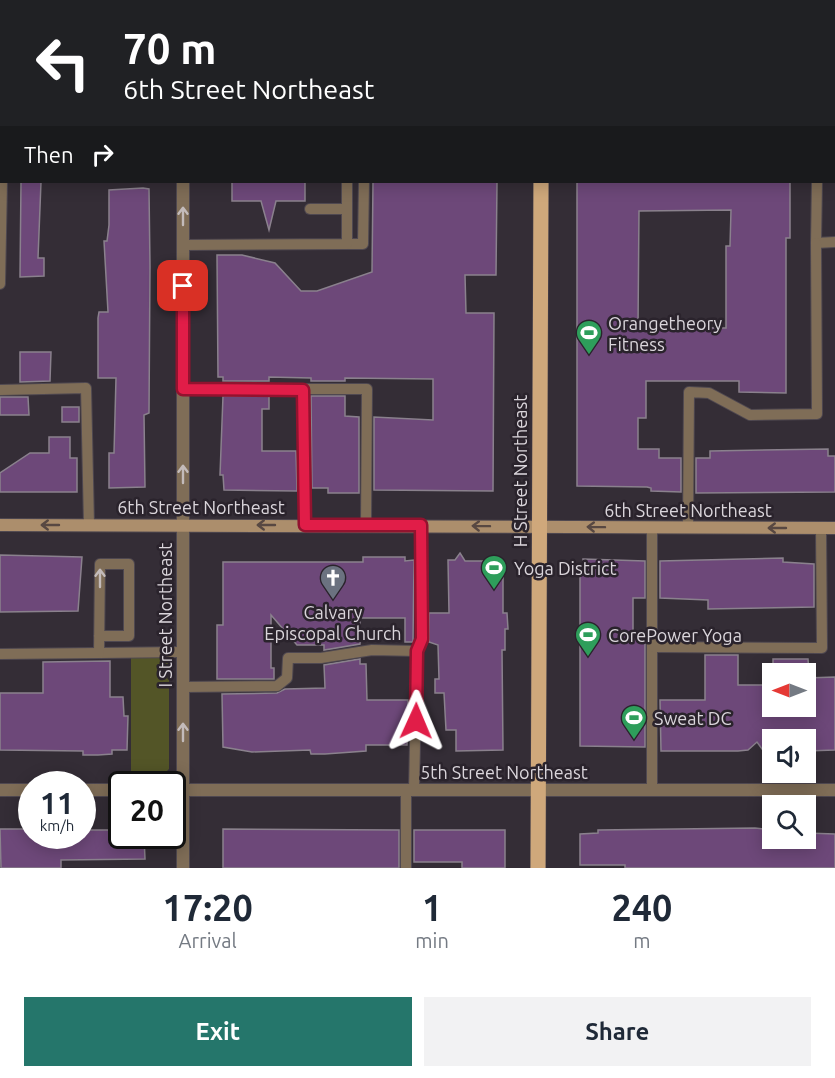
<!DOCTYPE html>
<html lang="en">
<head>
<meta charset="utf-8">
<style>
	body { margin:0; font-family:Ubuntu,sans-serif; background:#f2f2f3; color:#1f2937; height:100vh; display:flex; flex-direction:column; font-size:22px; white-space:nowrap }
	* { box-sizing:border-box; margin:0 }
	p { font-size:20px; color:#747a83 }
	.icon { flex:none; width:33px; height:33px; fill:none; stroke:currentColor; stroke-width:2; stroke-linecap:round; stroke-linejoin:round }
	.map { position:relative; height:868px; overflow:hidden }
	.drawer { display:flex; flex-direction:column; background:#fff; flex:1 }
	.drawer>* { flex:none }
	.top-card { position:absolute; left:0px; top:0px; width:836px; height:183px; box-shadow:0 3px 15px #0003; background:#202124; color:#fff; overflow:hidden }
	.needle { width:39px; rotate:270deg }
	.controls { position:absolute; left:762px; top:663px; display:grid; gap:12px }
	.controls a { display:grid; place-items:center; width:54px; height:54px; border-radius:0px; background:#fff; box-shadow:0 3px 15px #0003; font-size:30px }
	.speed { position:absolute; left:18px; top:771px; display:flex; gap:12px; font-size:30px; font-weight:700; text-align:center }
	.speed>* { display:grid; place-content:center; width:78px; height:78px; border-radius:50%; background:#fff; box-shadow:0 3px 15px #0003; line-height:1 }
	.speed small { font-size:15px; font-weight:400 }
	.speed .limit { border:3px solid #111; border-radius:9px; background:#fff; color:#111 }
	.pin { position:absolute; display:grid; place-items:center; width:51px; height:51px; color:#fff; margin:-26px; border-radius:12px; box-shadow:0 3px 9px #0006 }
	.me { position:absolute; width:66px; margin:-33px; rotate:1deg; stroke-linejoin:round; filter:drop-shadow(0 0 4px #0008) }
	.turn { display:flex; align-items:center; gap:21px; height:126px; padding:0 24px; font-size:27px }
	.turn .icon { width:78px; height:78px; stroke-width:2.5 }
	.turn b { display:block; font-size:42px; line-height:51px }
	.then { display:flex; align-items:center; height:57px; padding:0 24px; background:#0003; gap:12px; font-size:22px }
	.eta { display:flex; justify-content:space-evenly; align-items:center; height:102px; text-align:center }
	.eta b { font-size:36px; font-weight:600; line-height:42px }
	.action { display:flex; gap:12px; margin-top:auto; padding:12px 24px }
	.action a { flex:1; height:69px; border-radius:0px; background:#25766b; color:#fff; font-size:24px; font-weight:600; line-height:69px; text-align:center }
	.action a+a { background:#f2f2f3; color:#1f2937 }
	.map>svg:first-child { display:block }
</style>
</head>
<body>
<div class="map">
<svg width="835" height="868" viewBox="0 0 835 868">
	<rect width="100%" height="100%" fill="#342d36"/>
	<polygon fill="#535527" points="169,656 169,769 162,776 131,777 131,657"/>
	<g fill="#6d4879" stroke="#8a818d" stroke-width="1.5" fill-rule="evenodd">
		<polygon points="21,182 41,182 38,258 44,258 44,276 20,277"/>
		<polygon points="232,182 305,182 305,201 276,201 269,230 261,201 232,201"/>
		<polygon points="373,182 497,182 496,275 465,275 466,313 494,313 493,491 374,490 374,417 433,420 433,379 345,378 345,381 311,381 311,378 269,377 269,381 223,381 223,377 218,377 217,255 242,255 275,263 301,291 317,291 372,272"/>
		<path d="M577,182H790V238H786V393L739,392V381H646V418H638V449H659V458H681V492L651,491V488L647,487L577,486ZM731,210L730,246H726V328L638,327L639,211Z"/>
		<polygon points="143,188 149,189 150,266 149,413 144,415 145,487 109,488 109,453 114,453 116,378 98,378 98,318 99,312 108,312 104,241 107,241 109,225 109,190"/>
		<polygon points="20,352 51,352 50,381 20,382"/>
		<polygon points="223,396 269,396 269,409 262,409 262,451 296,451 297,491 224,490 223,475 220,475"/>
		<polygon points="311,396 345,396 345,416 359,417 359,493 328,493 328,488 312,488"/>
		<polygon points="0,397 28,397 29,415 0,415"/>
		<rect x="62" y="407" width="17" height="15"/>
		<polygon points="49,437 70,437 70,458 77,458 77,492 0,492 0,473 30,453 49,453"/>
		<polygon points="828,449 828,456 835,456 835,492 696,493 696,458 710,458 710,451"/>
		<polygon points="460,553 465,561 503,561 503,613 507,613 508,629 505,629 505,650 502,650 503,750 456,751 456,730 446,730 444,693 435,693 435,679 439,679 438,645 429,642 429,613 449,613 448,560 455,560"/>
		<polygon points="0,555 82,557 78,611 0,612"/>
		<polygon points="363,557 405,557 405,561 414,560 413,642 405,642 405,618 360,618 360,644 324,650 324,645 297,645 271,615 271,668 274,668 274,679 217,679 217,625 223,625 223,562 363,562"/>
		<polygon points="783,558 783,562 814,564 814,607 708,609 708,600 660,598 660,561"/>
		<polygon points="583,559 645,561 645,598 633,598 633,639 645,639 645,747 580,746 580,567 583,564"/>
		<polygon points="705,655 738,655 738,685 768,685 768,706 806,706 806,678 835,677 835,750 806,751 806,740 772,740 772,747 765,753 757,742 748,750 738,751 661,751 660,700 705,700"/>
		<polygon points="360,659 360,664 366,664 367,700 408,700 407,745 366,745 366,751 325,754 311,754 310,750 252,752 223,747 222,694 277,693 285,689 325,688 324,665"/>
		<polygon points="773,659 808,659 809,674 773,674"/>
		<polygon points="110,661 110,697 123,697 124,716 128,716 127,750 112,750 112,754 98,755 83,755 83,751 0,750 0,693 43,693 43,662"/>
		<polygon points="755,828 772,830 772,838 806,838 806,833 835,834 835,868 625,868 625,865 580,865 580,834 598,833 598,830"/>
		<polygon points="0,829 31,829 31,836 82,836 82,830 122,830 122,836 144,836 145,859 61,860 61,868 1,868"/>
		<polygon points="223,829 399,830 399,868 223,868"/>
		<polygon points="414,830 505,830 505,868 462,868 462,862 414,862"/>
	</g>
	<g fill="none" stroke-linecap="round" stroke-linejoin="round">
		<defs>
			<g id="lane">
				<polyline points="425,0 425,2"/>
				<polyline points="818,0 818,2"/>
				<polyline points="365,2 365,0"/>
				<polyline points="693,2 693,0"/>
				<polyline points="0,97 2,97"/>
				<polyline points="0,109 2,111"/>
				<polyline points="817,182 816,243 835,242"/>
				<polyline points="310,209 347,209"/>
				<polyline points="347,244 363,244 364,182"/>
				<polyline points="183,245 347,244 347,182"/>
				<polyline points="0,284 2,182"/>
				<polyline points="183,389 367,389 366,524"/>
				<polyline points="303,389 305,525"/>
				<polyline points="0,390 86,388 89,525"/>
				<polyline points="652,528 652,790"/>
				<polyline points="688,528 689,392 709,393 750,415 817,414 816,243"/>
				<polyline points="99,636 129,636 129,564 100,564 99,653 183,652"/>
				<polyline points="653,647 822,648 821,529"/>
				<polyline points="0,654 99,653"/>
				<polyline points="183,687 277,686 287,678 288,658 321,658 372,650 417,651"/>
				<polyline points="406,790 406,868"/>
				<polyline points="414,790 417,651 422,639 421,525"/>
			</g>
			<g id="street">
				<polyline points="182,0 182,2"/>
				<polyline points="183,182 183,868"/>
				<polyline points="0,790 32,790"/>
				<polyline points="82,790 122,790"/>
				<polyline points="172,790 835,790"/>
			</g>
			<polyline id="secondary" points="0,525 835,528"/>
			<g id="primary">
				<polyline points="541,2 541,0"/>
				<polyline points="538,868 541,182"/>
			</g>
		</defs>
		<use href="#lane" stroke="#4f4850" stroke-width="12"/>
		<use href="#street" stroke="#4f4850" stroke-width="14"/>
		<use href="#secondary" stroke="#4f4850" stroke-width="14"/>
		<use href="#primary" stroke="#4f4850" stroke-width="16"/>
		<use href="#lane" stroke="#7f6d57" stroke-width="10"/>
		<use href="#street" stroke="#7f6d57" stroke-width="12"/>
		<use href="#secondary" stroke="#ac8e6c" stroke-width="12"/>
		<use href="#primary" stroke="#cfa87b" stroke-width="15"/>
	</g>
	<defs><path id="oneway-shaft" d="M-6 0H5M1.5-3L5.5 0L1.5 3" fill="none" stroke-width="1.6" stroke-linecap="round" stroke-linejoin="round" transform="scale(1.5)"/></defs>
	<g stroke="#c3bbba">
		<use href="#oneway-shaft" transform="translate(183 216) rotate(-90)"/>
		<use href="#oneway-shaft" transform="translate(183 474) rotate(-90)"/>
		<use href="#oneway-shaft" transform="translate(100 578) rotate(-90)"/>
		<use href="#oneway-shaft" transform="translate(183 732) rotate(-90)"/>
	</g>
	<g stroke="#584842">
		<use href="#oneway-shaft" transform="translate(50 525) rotate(-180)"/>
		<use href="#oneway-shaft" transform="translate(266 525) rotate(180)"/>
		<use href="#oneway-shaft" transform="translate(481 526) rotate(-179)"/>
		<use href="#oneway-shaft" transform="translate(596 527) rotate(-179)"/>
		<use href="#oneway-shaft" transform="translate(777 528) rotate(-180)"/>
	</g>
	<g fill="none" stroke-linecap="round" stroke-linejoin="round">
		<defs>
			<polyline id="route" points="183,286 183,389 303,390 305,525 421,525 422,639 417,651 416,721"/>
		</defs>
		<use href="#route" stroke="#92132f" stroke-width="15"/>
		<use href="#route" stroke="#e11d48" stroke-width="10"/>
	</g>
	<defs>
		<symbol id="stadium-pin" viewBox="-11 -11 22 30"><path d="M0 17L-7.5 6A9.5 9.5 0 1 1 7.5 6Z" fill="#2e9e5b" stroke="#2a232c"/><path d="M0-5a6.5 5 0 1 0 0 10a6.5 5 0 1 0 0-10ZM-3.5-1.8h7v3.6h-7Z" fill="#fff"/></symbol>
		<symbol id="church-pin" viewBox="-11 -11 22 30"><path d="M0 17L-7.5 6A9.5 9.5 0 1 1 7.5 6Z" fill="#6b7280" stroke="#2a232c"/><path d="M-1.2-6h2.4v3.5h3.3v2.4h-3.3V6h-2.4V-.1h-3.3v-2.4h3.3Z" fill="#fff"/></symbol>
	</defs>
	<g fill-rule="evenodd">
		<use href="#stadium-pin" x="574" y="318" width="30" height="40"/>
		<use href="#stadium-pin" x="479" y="553" width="30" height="40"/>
		<use href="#church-pin" x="318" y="563" width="30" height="40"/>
		<use href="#stadium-pin" x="573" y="620" width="30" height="40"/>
		<use href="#stadium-pin" x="619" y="703" width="30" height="40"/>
	</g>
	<g text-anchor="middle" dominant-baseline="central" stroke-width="5" stroke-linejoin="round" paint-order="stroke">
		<g font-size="18" fill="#dad5db" stroke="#2a232c" text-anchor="start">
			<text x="608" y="323">Orangetheory<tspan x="608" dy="21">Fitness</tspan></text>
			<text x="514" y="568">Yoga District</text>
			<text x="333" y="612" text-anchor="middle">Calvary<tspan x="333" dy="21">Episcopal Church</tspan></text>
			<text x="608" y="635">CorePower Yoga</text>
			<text x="654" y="718">Sweat DC</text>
		</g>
		<g font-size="18" fill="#dad5db" stroke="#2a232c">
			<text transform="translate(520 471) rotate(-90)">H Street Northeast</text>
			<text x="201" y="507">6th Street Northeast</text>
			<text x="688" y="510">6th Street Northeast</text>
			<text transform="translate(165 615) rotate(-90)">I Street Northeast</text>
			<text x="504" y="772">5th Street Northeast</text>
		</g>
	</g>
</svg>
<div class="controls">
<a><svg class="needle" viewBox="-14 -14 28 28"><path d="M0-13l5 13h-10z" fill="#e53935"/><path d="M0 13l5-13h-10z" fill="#747a83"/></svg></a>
<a><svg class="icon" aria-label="sound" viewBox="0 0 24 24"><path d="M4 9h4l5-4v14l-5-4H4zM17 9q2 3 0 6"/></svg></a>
<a><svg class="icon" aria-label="search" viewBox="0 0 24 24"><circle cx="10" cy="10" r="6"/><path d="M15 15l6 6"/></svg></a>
</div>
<div class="speed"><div>11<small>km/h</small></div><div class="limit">20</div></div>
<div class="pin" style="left:183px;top:286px;background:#d93025"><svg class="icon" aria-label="arrive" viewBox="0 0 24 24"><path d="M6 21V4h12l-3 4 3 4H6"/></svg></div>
<svg class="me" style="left:416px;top:721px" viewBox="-20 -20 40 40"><path d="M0-17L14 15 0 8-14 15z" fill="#e11d48" stroke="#fff" stroke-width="4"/></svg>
<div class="top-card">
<div class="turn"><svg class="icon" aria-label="left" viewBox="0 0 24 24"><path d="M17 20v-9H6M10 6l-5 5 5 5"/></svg><div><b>70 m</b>6th Street Northeast</div></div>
<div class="then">Then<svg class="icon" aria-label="right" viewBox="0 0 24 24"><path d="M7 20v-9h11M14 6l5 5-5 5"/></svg></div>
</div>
</div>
<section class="drawer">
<div class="eta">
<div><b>17:20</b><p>Arrival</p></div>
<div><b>1</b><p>min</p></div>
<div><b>240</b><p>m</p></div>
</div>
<div class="action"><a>Exit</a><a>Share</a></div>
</section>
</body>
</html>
